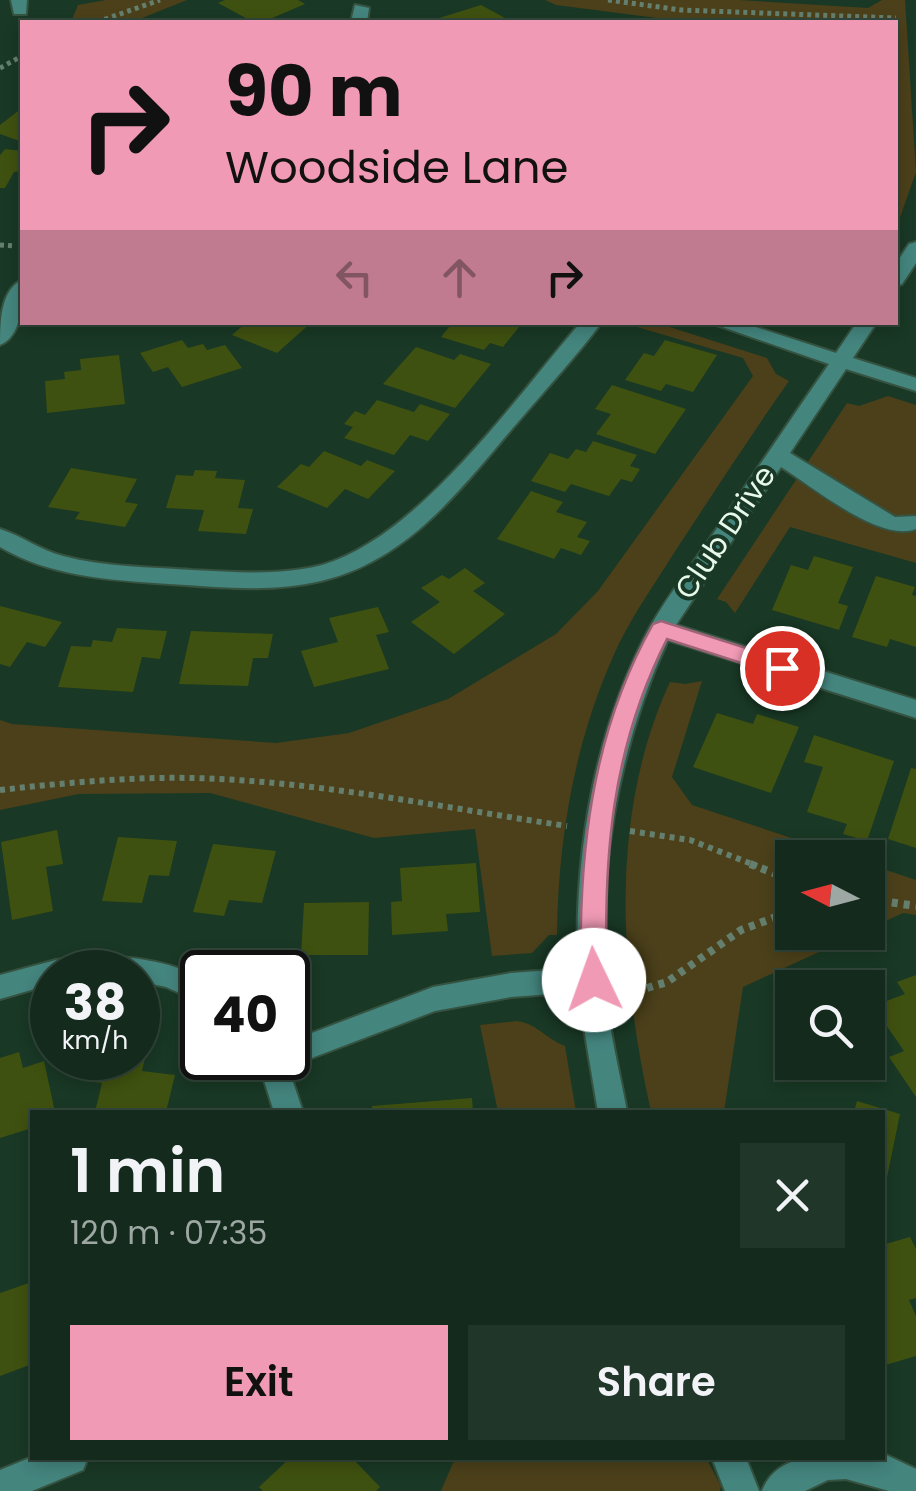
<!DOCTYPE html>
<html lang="en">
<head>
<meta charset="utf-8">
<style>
	body { margin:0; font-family:Poppins,sans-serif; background:#203629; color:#f1f3f6; height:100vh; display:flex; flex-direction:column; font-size:38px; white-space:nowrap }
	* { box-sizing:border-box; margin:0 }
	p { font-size:32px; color:#9da7a3 }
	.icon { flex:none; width:55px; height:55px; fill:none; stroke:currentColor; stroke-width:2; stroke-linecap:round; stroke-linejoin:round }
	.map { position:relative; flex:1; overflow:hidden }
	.sheet { position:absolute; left:30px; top:1110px; width:855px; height:350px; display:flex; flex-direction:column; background:#132a1c; border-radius:0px; box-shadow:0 5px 15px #0003,0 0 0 2px #32463b }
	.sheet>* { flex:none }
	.guide { position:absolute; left:20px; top:20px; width:878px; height:305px; border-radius:0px; box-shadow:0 5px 15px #0003,0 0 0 2px #32463b; background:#f09ab5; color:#111; overflow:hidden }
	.needle { width:65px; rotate:276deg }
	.fabs { position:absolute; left:775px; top:840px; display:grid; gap:20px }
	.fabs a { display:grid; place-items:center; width:110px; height:110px; border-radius:0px; background:#132a1c; box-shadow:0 5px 15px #0003,0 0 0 2px #32463b; font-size:50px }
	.speed { position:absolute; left:30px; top:950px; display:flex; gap:20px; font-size:50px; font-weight:700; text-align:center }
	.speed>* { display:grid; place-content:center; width:130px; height:130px; border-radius:50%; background:#132a1c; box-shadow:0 5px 15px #0003,0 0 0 2px #32463b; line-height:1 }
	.speed small { font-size:25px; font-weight:400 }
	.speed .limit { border:5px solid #111; border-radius:15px; background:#fff; color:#111 }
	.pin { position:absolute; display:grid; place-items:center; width:85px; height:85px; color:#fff; margin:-42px; border:5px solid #fff; border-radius:50%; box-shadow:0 2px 10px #0007 }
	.me { position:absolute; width:110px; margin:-55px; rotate:357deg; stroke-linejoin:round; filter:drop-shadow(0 0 8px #0008) }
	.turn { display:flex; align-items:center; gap:35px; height:210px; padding:0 40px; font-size:45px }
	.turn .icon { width:130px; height:130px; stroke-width:2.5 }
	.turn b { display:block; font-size:70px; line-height:85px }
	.lanes { display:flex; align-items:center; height:95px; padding:0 40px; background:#0003; justify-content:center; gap:50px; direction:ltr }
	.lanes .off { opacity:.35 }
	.round { display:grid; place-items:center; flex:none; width:105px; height:105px; border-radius:0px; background:#203629 }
	.headline { display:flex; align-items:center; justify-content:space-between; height:170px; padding:0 40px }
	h1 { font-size:60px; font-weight:600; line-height:75px }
	.primary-button { display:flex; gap:20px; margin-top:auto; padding:20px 40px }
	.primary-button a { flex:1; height:115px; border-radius:0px; background:#f09ab5; color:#111; font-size:40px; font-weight:600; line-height:115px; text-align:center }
	.primary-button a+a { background:#203629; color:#f1f3f6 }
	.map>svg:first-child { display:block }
</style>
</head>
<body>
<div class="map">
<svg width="916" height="1491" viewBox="0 0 916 1491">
	<rect width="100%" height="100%" fill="#193825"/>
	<g fill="#4b401a">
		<polygon points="106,0 187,0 132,22 71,22 78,5"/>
		<polygon points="545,0 739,0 868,8 882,0 905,0 916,172 897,226 895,229 895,22 688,22 556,5"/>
		<path d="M657,323L767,358L776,374L789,381C749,438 712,495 674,553C653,587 628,621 612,659C574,746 558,840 557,935H549L532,953L492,956L475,829L374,838L210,793L79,794L0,810V720L12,724L276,743L349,733L448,699L556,634L598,591L753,376L743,358L630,325Z"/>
		<polygon points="888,396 916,405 916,563 790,527 735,613 726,602 717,599 847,403 859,406"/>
		<path d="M702,681L672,777L692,805L849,857L792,858V932L860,933L743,987L724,1112H651C620,972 608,816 670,682L685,684Z"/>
		<polygon points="868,864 916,880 916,915 903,913 868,929"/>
		<path d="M517,1021C538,1024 546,1039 565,1046L576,1112H498L480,1025Z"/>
		<polygon points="455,1458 706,1458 721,1486 720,1491 441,1491"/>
	</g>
	<g fill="#3f5110">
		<polygon points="225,0 298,0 305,4 263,22 253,22 218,3"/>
		<polygon points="481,5 505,18 501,20 506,22 443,22 436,19"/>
		<polygon points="22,108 22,142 0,134 0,125"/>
		<polygon points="5,149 22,151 22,171 14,172 5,188 0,188 0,155"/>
		<polygon points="247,322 312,322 277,353 232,335"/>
		<polygon points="453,322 523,322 503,347 490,343 484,350 441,337"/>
		<polygon points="182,340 188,348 203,344 207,350 225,345 242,368 182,387 168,367 153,372 140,353"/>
		<polygon points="665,340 717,355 693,392 666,384 661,391 625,380 644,353 654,356"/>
		<polygon points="416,347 454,360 460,354 491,364 455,408 383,384"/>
		<polygon points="119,355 125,404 47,413 45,381 65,379 64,372 81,370 80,359"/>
		<polygon points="612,385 686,409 655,454 596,434 611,414 595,409"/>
		<polygon points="377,400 414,412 420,404 450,414 428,441 410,435 394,455 344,438 353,427 344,424 355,411 365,415"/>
		<polygon points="593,441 637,455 630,466 640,469 632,482 621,479 609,496 571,484 565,492 531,481 550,453 568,459 576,449 586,452"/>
		<polygon points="324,451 361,466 367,460 395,471 368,499 345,489 327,508 277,487 301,464 309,467"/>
		<polygon points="71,468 137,479 125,502 138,504 125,527 75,519 80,512 48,507"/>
		<polygon points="195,470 217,471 215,478 245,480 238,508 253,509 246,534 198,531 204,510 166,508 176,475 193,476"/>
		<polygon points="531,491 563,502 556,512 587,522 577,537 590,541 581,555 561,548 554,559 497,539"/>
		<polygon points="814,556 853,567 838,603 848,606 839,630 772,610 791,565 808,570"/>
		<polygon points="465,568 485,583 473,591 505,614 454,654 411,622 440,602 421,588 442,575 449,579"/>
		<polygon points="876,576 915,587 912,595 916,596 916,647 890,639 887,647 852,637"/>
		<polygon points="0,606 62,622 45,647 27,642 10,667 0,664"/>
		<polygon points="378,607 389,632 376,635 389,669 314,687 301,651 338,642 329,618"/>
		<polygon points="117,628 167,631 160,659 142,657 133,692 58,687 71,646 91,647 93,640 112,642"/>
		<polygon points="191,631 273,634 268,658 253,658 248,686 179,684"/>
		<polygon points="717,713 753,724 757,714 799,727 771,793 693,767"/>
		<polygon points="814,735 894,761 867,841 843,834 847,824 807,812 823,767 804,762"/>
		<polygon points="911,768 916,769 916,848 888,839"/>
		<polygon points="57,830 63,864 46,867 53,911 12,920 1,842"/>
		<polygon points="118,837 177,841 169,876 149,875 142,903 102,901"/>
		<polygon points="213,844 276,851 262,903 229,900 224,916 193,912"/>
		<polygon points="476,863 480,912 446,914 448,931 392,935 391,902 402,901 400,868"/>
		<polygon points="369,902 368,955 301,955 304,903"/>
		<polygon points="916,975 916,1097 889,1057 904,1051 873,1006 905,994 897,982"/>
		<polygon points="138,1049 147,1050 142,1071 175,1075 166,1112 95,1112 102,1083 83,1081 90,1058 138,1058"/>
		<polygon points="19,1052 23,1068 44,1061 55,1112 32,1112 32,1128 0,1138 0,1058"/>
		<polygon points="472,1098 473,1112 372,1112 372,1106"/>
		<polygon points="857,1101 900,1114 884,1192 882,1112 854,1112"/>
		<polygon points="910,1237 916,1249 916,1298 909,1300 916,1316 916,1356 882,1366 882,1245"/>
		<polygon points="32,1282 32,1364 0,1376 0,1293"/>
		<polygon points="290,1458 352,1458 380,1487 376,1491 263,1491 259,1487"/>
	</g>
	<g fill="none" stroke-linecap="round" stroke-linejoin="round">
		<defs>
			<g id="minor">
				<polygon points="11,0 27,0 26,14 14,14"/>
				<polygon points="355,5 369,8 367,22 351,22"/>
				<polygon points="916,242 916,263 902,284 895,286 895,265 909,244"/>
				<path d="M22,280C23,301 22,336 0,345C0,324 0,290 22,280Z"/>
				<path d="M581,322H602C576,357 546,389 518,422C462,487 410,560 321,581C271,593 220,587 169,584C111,580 51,577 0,547V529C22,536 40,550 63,556C105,567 149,567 192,570C235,572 280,576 322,565C419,537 515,398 581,322Z"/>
				<path d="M708,322H740L836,353L857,322H877L853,358L916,378V391L846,369L790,453L895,517L916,516V529C880,543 813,487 781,467L676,625L916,700V718L668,640C617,750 597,872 606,991C609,1033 620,1072 627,1112H598L578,992L511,997L435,1011L288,1067L303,1112H274L257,1058H288V1042L433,987L511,973L578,968C574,852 594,733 649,629C666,598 689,569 709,540C749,481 788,423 829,364Z"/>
				<path d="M94,956C132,956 168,961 202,978V1003L166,987L138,981V972H52V984L0,999V975L56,960Z"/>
				<path d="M882,1453L916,1469V1491H889L846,1479L828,1480L805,1491H762C781,1444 841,1458 882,1458Z"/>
				<polygon points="32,1457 32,1458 88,1458 83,1470 32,1491 0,1491 0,1470"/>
				<polygon points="712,1458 746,1458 759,1491 725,1491"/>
			</g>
		</defs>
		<use href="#minor" stroke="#365341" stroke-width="4"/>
		<g stroke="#657f6e" stroke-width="5" stroke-dasharray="4 4" stroke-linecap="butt">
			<polyline points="608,0 681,10 896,18"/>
			<polyline points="97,22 160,0"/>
			<polyline points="0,68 22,56"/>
			<polyline points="0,245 15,246"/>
		</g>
		<g stroke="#657f6e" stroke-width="6" stroke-dasharray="5 5" stroke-linecap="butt">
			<path d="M0,790C73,782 147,775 220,779C337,785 452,809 567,826"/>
			<polyline points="630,831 690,840 757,866"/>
		</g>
		<g stroke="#657f6e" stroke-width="8" stroke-dasharray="6 6" stroke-linecap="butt">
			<polyline points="750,864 792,880"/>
			<polyline points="868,899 916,906"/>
			<polyline points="647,988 667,982 741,930 792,911"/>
		</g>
		<use href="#minor" fill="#44857e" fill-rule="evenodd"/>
	</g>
	<path fill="#f09ab5" stroke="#9c6476" stroke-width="2.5" d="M661,621L790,662L793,668L782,676L667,639C611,749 603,858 607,980L603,987L594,990L585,987L581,980C578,855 591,734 653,624Z"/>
	<g text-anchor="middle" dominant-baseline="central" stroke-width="8" stroke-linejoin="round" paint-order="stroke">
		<g font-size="30" fill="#e7f8ec" stroke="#193825">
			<text transform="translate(725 532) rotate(-56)">Club Drive</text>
		</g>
	</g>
</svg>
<div class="fabs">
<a><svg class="needle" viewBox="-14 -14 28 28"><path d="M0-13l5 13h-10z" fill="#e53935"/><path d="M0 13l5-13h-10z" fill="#9da7a3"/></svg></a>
<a><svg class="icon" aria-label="search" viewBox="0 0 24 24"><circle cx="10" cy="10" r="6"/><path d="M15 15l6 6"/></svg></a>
</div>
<div class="speed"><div>38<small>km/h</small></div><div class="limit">40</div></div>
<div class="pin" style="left:782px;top:668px;background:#d93025"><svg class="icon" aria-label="arrive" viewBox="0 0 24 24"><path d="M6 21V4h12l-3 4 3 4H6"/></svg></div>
<svg class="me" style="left:594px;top:980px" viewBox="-20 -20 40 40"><circle r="19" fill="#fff"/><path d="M0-13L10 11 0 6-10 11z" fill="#f09ab5"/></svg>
<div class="guide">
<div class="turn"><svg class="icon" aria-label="right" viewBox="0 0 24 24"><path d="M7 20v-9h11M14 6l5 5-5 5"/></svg><div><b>90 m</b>Woodside Lane</div></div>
<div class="lanes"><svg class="icon off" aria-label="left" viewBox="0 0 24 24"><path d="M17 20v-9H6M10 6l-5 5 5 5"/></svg><svg class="icon off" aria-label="ahead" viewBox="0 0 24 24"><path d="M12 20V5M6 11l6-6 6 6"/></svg><svg class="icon" aria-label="right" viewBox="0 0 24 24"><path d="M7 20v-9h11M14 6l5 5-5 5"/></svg></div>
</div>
<section class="sheet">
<div class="headline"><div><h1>1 min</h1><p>120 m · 07:35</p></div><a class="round"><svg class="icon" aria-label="close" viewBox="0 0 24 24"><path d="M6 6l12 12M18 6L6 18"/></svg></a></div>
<div class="primary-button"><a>Exit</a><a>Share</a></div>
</section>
</div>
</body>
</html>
